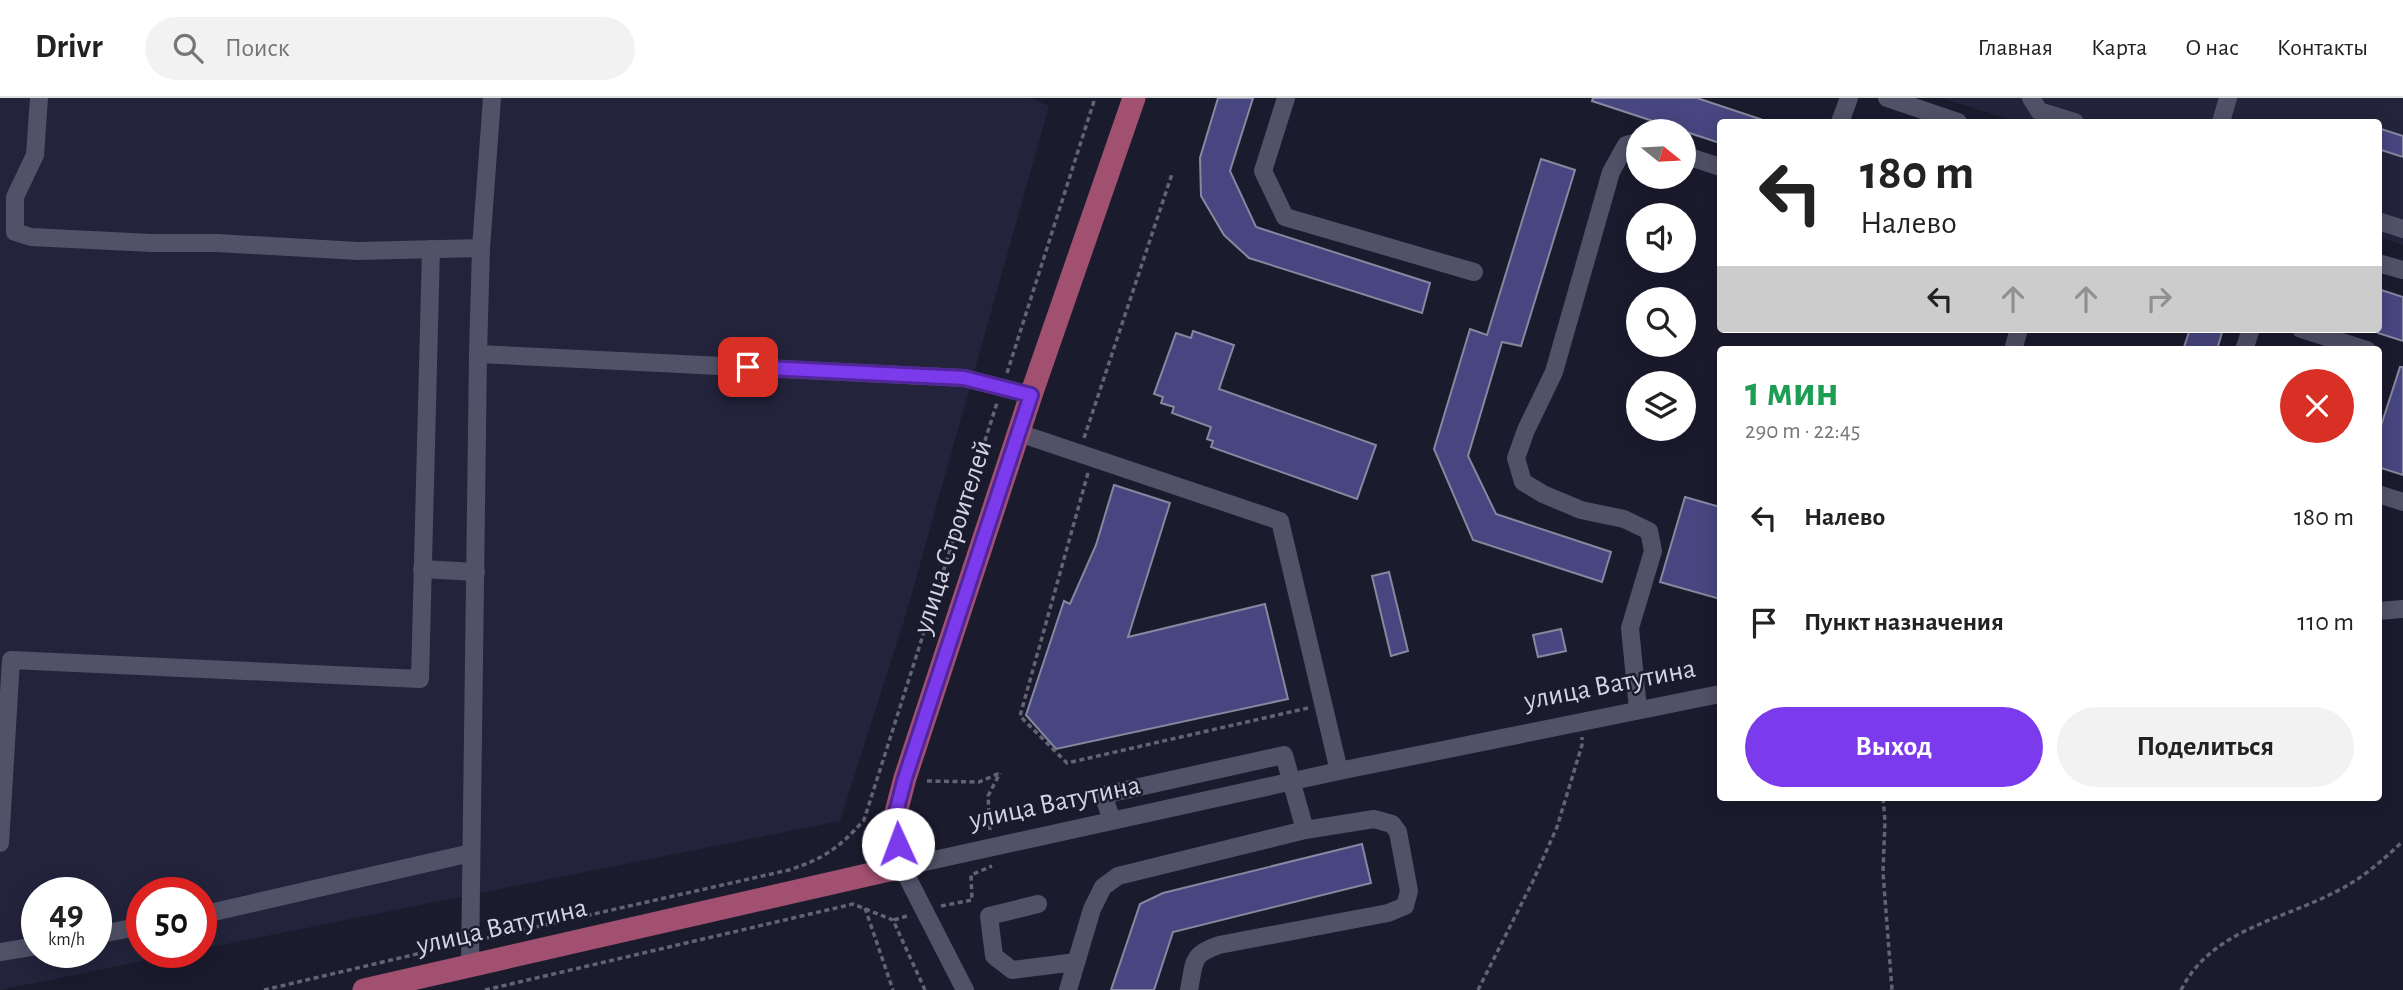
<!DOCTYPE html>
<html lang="ru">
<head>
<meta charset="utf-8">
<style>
	body { margin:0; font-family:"Alegreya Sans",sans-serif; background:#f2f2f2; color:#222; height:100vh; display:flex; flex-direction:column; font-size:26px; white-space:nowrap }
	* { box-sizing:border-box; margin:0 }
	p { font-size:23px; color:#767676 }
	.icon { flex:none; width:38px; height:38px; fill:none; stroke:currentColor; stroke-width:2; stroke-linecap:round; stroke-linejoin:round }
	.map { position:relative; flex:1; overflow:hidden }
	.side { position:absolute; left:1717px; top:248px; width:665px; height:455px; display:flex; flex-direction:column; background:#fff; border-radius:7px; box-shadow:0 4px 18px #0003 }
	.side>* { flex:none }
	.top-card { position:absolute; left:1717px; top:21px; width:665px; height:214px; border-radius:7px; box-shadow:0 4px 18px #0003; background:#fff; color:#222; overflow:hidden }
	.needle { width:46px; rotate:108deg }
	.fabs { position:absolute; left:1626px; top:21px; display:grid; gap:14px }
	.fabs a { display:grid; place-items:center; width:70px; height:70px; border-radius:50%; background:#fff; box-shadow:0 4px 18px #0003; font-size:35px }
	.speed { position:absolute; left:21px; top:779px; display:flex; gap:14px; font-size:35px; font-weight:700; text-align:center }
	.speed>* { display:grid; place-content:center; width:91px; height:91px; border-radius:50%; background:#fff; box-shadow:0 4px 18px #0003; line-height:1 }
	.speed small { font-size:18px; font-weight:400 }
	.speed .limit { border:10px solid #d22; background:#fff; color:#111 }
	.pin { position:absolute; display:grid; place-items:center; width:60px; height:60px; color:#fff; margin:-30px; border-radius:14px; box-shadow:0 4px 10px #0006 }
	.me { position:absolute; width:77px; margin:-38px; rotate:358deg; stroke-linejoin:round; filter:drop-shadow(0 0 5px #0008) }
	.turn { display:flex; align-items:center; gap:24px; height:147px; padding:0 28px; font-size:32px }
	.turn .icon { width:91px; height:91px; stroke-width:2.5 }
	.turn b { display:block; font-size:49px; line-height:60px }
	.lanes { display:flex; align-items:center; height:66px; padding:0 28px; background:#0003; justify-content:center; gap:35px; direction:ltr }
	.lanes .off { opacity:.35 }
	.round { display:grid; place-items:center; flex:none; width:74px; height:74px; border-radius:37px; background:#f2f2f2 }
	.headline { display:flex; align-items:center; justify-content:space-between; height:119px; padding:0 28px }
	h1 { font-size:42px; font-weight:600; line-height:52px; color:#1e9e55 }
	.cta { display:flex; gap:14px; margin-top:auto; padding:14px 28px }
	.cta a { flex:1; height:80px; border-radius:42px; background:#7c3aed; color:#fff; font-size:28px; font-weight:600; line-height:80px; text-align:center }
	.cta a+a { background:#f2f2f2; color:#222 }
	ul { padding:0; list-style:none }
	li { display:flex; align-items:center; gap:21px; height:105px; padding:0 28px }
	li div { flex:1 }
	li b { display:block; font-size:26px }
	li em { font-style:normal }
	header { display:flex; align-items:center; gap:42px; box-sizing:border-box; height:98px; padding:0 35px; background:#fff; border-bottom:2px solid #e0e0e0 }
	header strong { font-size:33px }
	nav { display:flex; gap:38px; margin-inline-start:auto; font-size:24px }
	.search { width:490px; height:63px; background:#f2f2f2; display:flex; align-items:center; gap:18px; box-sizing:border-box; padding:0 24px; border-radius:38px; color:#767676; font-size:26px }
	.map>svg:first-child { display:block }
</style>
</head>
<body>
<header>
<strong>Drivr</strong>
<div class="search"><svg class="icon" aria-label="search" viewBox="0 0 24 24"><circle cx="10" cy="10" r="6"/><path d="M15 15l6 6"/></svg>Поиск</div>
<nav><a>Главная</a><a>Карта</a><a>О нас</a><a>Контакты</a></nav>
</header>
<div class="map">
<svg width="2403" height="892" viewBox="0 0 2403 892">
	<rect width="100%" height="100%" fill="#1b1b2e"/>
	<g fill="#23233c" fill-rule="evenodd">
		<path d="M0,0H1030L1049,8L906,516L840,723L201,851V794H142V854H187L0,892ZM37,794H96V854H37Z"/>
		<polygon points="1941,0 2403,0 2403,147 2378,139 2378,24 2018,24"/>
	</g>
	<g fill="#484681" stroke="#86889f" stroke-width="2">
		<polygon points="1218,0 1253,0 1230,73 1256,129 1430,185 1422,215 1249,160 1224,137 1201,98 1200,60"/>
		<polygon points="1593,0 1697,0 1763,22 1763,24 1720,24 1720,45 1592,3"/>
		<polygon points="2378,30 2403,38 2403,59 2378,51"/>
		<polygon points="1541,61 1575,72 1521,248 1502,244 1468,358 1496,416 1611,454 1602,484 1473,442 1434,351 1470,231 1487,237"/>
		<polygon points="2378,191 2403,199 2403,243 2378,235"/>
		<polygon points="2190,231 2223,231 2217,252 2183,252"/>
		<polygon points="1193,233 1234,247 1219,291 1376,347 1357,401 1211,349 1213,343 1207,341 1211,329 1172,315 1174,309 1161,305 1163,299 1154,296 1176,235 1191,240"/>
		<polygon points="2400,269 2403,269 2403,377 2378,369 2378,337"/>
		<polygon points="1114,387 1170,405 1128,539 1265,506 1288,601 1056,651 1026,617 1064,503 1070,506 1096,447"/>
		<polygon points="1685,399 1720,409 1720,501 1660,484"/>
		<polygon points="1389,474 1408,553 1391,558 1372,478"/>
		<polygon points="1561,531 1566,553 1538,559 1533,537"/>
		<polygon points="1362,746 1371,785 1173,834 1154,892 1111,892 1140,806 1163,795"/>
	</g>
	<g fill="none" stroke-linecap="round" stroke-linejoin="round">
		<g stroke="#636374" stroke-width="3.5" stroke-dasharray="5 3.5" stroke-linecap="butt">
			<polyline points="1007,275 1095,0"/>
			<polyline points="1084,340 1172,76"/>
			<polyline points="1088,375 1020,618 1067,665 1308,610"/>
			<polyline points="927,683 979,684 1000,675"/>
			<polyline points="1883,700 1885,723 1883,774 1892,892"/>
			<polyline points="990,732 988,698 1000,675"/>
			<polyline points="941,808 972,802 971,777 992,768"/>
			<polyline points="865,810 893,892"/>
			<polyline points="894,822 910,817"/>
			<path d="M487,840L789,772C825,760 839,750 864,722L997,305"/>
			<polyline points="264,892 455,847"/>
			<polyline points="485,892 853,806 893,822 925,892"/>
			<polyline points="1478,892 1533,783 1557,729 1582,647 1582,639"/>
			<path d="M2181,892C2212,831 2280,823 2335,794C2362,781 2382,763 2403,743"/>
		</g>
		<g stroke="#515268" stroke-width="18">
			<polyline points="39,0 35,57 15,99 15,134 31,139 151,145 217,145 358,153 481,150"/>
			<polyline points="1286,0 1263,73 1285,119 1474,174"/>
			<polyline points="1887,0 1958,24"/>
			<polyline points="2031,0 2039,13 2075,24"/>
			<polyline points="1840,24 1849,0"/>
			<polyline points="2221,24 2228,0"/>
			<polyline points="1684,57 1720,69"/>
			<polyline points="2378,123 2403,131"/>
			<polyline points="2378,165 2403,172"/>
			<polyline points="2301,231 2367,252"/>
			<polyline points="2013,252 2019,231"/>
			<polyline points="2244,252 2251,231"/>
			<polyline points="478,256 964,280 1031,297"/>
			<polyline points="1019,335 1280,423 1339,673"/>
			<polyline points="2378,396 2403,404"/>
			<polyline points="422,471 476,474"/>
			<polyline points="2378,513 2403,511"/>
			<polyline points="1638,611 1630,530 1653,453 1649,433 1624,421 1581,412 1543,396 1523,384 1516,360 1526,332 1554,274 1611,74 1626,47 1638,44"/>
			<polyline points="1112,722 1103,697 1284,657 1305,732"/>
			<polyline points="0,745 11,562 420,581 431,151"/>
			<polyline points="1038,806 989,818 994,858 1012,872 1076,864"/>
			<polyline points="201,817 471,755"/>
			<polyline points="96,837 142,828"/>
			<polyline points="0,854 37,848"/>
			<polyline points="470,866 478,256 481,150 492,0"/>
			<polyline points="965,892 902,769 1339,673 1720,596"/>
			<path d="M1068,892L1092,811L1103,789L1118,778L1305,732L1374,721L1392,726L1398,734L1409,793L1405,808L1388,815L1219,847C1190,857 1195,864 1189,892"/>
		</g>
		<polyline stroke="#a15070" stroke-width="23" points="364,892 902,769 894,722 905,680 1031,297 1134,0"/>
	</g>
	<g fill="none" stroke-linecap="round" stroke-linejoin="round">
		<defs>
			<polyline id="route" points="748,269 964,280 1031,297 905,680 894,722 898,746"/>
		</defs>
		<use href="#route" stroke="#51269a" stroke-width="18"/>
		<use href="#route" stroke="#7c3aed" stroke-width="12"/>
	</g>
	<g text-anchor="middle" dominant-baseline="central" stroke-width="5" stroke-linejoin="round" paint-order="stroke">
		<g font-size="28" fill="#d4d4e1" stroke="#1b1b2e">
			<text transform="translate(953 439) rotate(-72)">улица Строителей</text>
			<text transform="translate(1610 587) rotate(-11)">улица Ватутина</text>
			<text transform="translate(1055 705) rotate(-12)">улица Ватутина</text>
			<text transform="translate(502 829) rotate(-13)">улица Ватутина</text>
		</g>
	</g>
</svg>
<div class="fabs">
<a><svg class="needle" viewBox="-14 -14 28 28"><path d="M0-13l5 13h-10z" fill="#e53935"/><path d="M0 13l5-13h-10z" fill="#767676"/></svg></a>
<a><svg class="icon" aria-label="sound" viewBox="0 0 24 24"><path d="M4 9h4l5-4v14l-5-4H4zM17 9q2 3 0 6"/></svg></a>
<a><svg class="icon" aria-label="search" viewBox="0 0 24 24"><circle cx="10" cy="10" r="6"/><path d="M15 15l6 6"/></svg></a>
<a><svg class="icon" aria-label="layers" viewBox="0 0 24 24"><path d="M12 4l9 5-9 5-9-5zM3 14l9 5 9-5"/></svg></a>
</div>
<div class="speed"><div>49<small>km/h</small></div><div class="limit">50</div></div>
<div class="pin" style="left:748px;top:269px;background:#d93025"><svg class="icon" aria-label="arrive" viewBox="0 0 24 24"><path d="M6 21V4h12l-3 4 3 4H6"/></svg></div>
<svg class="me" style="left:898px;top:746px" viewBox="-20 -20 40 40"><circle r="19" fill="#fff"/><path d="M0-13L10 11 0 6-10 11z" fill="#7c3aed"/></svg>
<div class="top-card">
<div class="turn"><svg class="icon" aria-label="left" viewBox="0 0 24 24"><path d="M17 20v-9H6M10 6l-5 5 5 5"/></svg><div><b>180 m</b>Налево</div></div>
<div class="lanes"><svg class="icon" aria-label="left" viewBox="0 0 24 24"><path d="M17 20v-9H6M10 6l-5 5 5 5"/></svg><svg class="icon off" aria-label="ahead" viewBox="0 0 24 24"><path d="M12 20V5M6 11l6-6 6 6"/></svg><svg class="icon off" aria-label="ahead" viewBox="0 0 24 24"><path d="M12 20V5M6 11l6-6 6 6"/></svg><svg class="icon off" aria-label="right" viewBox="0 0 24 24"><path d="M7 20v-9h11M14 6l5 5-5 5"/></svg></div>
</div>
<section class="side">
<div class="headline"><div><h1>1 мин</h1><p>290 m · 22:45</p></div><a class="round" style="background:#d93025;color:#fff"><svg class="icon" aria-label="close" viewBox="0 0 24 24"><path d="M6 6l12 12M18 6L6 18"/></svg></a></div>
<ul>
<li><svg class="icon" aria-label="left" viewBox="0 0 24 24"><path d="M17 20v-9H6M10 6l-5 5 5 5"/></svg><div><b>Налево</b></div><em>180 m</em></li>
<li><svg class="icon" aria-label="arrive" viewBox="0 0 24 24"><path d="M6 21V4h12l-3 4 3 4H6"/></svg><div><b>Пункт назначения</b></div><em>110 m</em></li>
</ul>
<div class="cta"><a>Выход</a><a>Поделиться</a></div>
</section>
</div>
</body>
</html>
